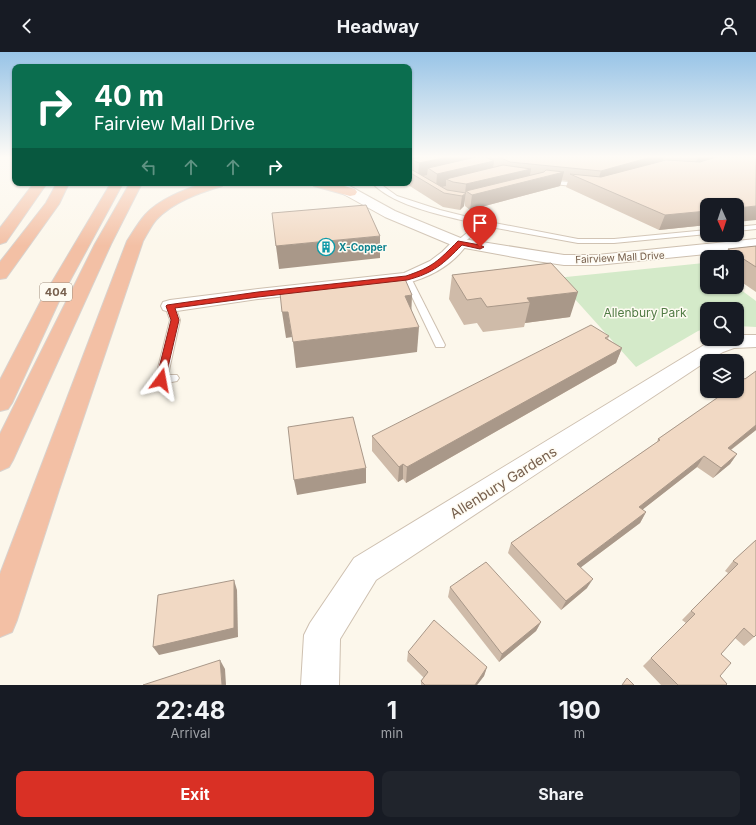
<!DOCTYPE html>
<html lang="en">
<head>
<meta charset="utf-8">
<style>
	body { margin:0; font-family:Inter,sans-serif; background:#20242c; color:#f1f3f6; height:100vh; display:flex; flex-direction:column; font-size:15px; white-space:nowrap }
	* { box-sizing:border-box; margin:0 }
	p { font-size:13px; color:#9ea1a6 }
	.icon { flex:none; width:22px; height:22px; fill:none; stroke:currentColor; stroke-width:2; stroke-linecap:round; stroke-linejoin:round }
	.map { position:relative; height:633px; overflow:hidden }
	.side { display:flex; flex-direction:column; background:#171b24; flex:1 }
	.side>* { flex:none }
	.hud { position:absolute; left:12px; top:12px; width:400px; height:122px; border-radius:8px; box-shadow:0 1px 3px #0004; background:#0b6e4f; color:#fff; overflow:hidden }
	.needle { width:26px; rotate:177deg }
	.tools { position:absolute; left:700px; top:146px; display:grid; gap:8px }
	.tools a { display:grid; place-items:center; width:44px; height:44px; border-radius:8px; background:#171b24; box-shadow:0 1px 3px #0004; font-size:20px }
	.pin { position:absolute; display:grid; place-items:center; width:34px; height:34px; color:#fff; margin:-41px -17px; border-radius:50% 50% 50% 0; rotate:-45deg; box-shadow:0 0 4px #0007 }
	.pin .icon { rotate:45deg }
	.me { position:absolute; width:44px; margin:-22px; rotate:13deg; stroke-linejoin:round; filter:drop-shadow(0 0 3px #0008) }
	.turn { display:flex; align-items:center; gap:14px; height:84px; padding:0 16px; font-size:18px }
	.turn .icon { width:52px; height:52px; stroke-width:2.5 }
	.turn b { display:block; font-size:28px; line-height:34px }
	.lanes { display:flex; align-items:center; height:38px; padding:0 16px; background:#0003; justify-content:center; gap:20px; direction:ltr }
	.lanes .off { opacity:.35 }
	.eta { display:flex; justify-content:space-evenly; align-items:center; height:68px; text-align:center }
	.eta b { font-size:24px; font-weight:700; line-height:28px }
	.primary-button { display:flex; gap:8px; margin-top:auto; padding:8px 16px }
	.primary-button a { flex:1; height:46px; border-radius:8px; background:#d93025; color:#fff; font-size:16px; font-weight:700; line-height:46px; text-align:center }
	.primary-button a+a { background:#20242c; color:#f1f3f6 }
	header { display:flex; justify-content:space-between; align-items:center; height:52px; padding:0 16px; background:#171b24; font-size:18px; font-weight:700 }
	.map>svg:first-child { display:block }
</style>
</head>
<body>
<header><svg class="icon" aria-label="back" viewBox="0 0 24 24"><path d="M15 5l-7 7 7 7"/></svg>Headway<svg class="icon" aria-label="person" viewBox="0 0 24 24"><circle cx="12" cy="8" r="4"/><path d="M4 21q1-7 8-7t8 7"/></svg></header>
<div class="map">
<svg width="756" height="633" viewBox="0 0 756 633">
	<rect width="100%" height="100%" fill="#fcf7eb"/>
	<polygon fill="#d4eac9" points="704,211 707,213 707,235 737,235 756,249 756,275 737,274 737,257 707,257 707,276 698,279 636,315 556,226"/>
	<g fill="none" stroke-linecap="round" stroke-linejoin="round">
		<defs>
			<g id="service">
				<polygon points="547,128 581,131 584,133 581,135 545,131 545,129"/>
				<path d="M372,131H379L397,144L440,158L484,169L578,187H614L707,178V182L614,191H578L485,174L460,193H457V189L478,172C446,164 395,155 372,131Z"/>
				<polygon points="756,173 756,177 737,179 737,175"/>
				<polygon points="407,223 411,226 445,293 444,295 436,295 435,293 403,226"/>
				<polygon points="170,251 175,254 180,268 168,323 177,323 179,326 177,329 161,332 157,331 155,328 170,268 165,254"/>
			</g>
			<g id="minor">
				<path d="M460,186L466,188L468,191C454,212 431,225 407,231L258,247L170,260L163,258L161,254L163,250L170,248L258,237L404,221L430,209L442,200L454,188Z"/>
				<polygon points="737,283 756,283 756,295 734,296 723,300 707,309 376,528 340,587 339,633 301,633 304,583 310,571 354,506 709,290 720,287 737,287"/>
			</g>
			<polygon id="tertiary" points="328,131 344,131 395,159 463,187 564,203 597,203 756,187 756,197 597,213 564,213 536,209 454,194 385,165 329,134"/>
			<g id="motorway">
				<polygon points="34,131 47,131 6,190 0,192 0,176"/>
				<polygon points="57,131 69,131 59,152 6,226 0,227 0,210 46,151"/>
				<polygon points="111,131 123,131 60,247 12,351 8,357 0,359 0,328 42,247"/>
				<polygon points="130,131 142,131 111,192 13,408 9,415 0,419 0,382 95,192"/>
				<path d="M204,131H223L222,134C199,141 173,150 156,168C151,174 147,182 143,189L59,438L17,568L12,580L0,585V522L127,189C133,180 138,171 145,163C159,147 184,138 204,131Z"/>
				<polygon points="313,131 333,131 355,137 357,140 355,143 350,144 314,134"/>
			</g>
		</defs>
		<use href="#service" stroke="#cec0b0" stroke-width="2"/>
		<use href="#minor" stroke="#cec0b0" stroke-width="2"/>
		<use href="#tertiary" stroke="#cec0b0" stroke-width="2"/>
		<use href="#motorway" stroke="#d9d2cd" stroke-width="2"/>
		<use href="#service" fill="#fff" fill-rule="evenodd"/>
		<use href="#minor" fill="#fff" fill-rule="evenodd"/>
		<use href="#tertiary" fill="#fff" fill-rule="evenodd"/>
		<use href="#motorway" fill="#f3c0a5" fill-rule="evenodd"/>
	</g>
	<g fill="#cfbba9">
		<polygon points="409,105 756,105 707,153 707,173 659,178 566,135 568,129 562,128 560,134 470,158 465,154 465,147 464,154 460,158 443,155 405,131 409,131 409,116 411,117 411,114"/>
		<polygon points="756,194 756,240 737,227 737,205 724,205 728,197"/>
		<polygon points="551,211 570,265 525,271 524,275 483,280 477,271 464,273 449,247 452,223"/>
		<polygon points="609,284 608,287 622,296 616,311 406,431 403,427 398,430 372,399 372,384"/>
		<polygon points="756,319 756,378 731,398 737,402 730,412 713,426 697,415 642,458 646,460 640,471 581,515 587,536 561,558 508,501 511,491 657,390 658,387 723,342 725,339 737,339 745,327"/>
		<polygon points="756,488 754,585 744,594 735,586 721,602 720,624 726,633 661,633 643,614 686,571 682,568 728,521 725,519 733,509"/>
		<polygon points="450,535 541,570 536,579 499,610 448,545"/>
		<polygon points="408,600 487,615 484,624 477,633 421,633 421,629 424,626 407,609"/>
	</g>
	<g fill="#a99889">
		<polygon points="409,105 473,105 472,113 428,116 427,123 418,125 419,111 411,107 411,114 409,115"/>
		<polygon points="651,105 664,105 661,114 597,131 601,119"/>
		<polygon points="698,105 731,105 694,115"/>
		<polygon points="494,109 492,123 446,127 446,134 436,136 437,122"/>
		<polygon points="531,117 529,129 564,120 560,134 470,158 472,143 466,139 464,154 460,158 462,144 465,142 466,132"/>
		<polygon points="756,154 756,168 737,170 737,156"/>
		<polygon points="707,159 707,173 659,178 665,163"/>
		<polygon points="380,184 380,206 279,217 276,194"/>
		<polygon points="578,240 570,265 525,271 530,250 527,246"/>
		<polygon points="412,243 411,268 405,244"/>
		<polygon points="282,260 288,260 292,285 286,286"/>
		<polygon points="419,275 417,300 296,316 293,290"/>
		<polygon points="622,296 616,311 406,431 407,415"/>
		<polygon points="756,373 756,378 720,406 728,396"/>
		<polygon points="737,402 730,412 713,426 721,416"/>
		<polygon points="704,404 697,415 633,465 639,455"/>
		<polygon points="403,412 403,427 398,430 399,415"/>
		<polygon points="366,416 366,431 297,443 294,428"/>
		<polygon points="646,460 640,471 572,522 577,512"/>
		<polygon points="593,527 587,536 561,558 566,549"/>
		<polygon points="234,528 237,538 238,585 159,603 153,595"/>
		<polygon points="541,570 536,579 499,610 502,602"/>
		<polygon points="220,608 225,617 226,633 222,633"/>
		<polygon points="487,615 484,624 477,633 475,633"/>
	</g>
	<g fill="#f1d9c4" stroke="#a99889">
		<polygon points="421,105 448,105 419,111 411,107"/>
		<polygon points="476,105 486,105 494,109 437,122 428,116"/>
		<polygon points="499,105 651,105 601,119 510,110"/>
		<polygon points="716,105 756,105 756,154 737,156 737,153 707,153 707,159 665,163 570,122 601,125 666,108 700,110"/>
		<polygon points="503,113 531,117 466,132 453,130 446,127"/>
		<polygon points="409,116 447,138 466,141 462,144 444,141 409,120"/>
		<polygon points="546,118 564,120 472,143 466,139 544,120"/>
		<polygon points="366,153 380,184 276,194 272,161"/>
		<polygon points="756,194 756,215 728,197"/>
		<polygon points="551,211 578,240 527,246 530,250 487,255 481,246 467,248 452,223"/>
		<polygon points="405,227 412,243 405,244 419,275 293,290 288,260 282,260 280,241"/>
		<polygon points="591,273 609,284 605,286 622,296 407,415 403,412 399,415 372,384"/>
		<polygon points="756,319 756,373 728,396 737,402 721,416 704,404 639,455 646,460 577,512 593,527 566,549 511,491 660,388 658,387 727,339 737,339 737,330 743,326 745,327"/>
		<polygon points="353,365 366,416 294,428 288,375"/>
		<polygon points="756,488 756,583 754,585 744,576 721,602 731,611 720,624 727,632 726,633 678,633 651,606 695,562 691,559 738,512 733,509"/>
		<polygon points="486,510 541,570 502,602 450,535"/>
		<polygon points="234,528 234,576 153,595 158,543"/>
		<polygon points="434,568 487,615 475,633 425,633 421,629 428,620 408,600"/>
		<polygon points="220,608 222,633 143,633"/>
		<polygon points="627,626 634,633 622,633"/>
	</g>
	<linearGradient id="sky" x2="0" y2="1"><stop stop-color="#98c4e7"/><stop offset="0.54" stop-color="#fefbf6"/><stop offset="1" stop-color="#fefbf6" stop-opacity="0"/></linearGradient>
	<rect width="756" height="194" fill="url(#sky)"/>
	<path fill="#d93025" stroke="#8d1f18" d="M458,189L480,193L484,195L480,197L462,193C443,212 434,221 407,228L258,245L175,256L179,268L165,328L161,331L156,328L171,268L166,254L167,253L258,240L406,224C433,215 438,209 458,189Z"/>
	<defs>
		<symbol id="building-ring" viewBox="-11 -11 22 22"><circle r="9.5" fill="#fefbf2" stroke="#0f9aa8" stroke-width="1.5"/><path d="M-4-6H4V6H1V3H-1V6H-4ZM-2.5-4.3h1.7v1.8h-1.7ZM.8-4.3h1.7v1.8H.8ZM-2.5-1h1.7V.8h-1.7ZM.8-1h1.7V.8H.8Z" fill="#0f9aa8"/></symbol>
	</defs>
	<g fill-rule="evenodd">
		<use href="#building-ring" x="316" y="185" width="20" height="20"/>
	</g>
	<g text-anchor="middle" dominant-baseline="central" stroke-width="3" stroke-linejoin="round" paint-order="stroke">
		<g font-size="10" font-weight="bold" fill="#0d838f" stroke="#fefbf2" text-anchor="start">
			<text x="339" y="195">X-Copper</text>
		</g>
		<g font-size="10" fill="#77604e" stroke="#fefbf2">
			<text transform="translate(620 205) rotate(-3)">Fairview Mall Drive</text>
		</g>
		<rect fill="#fefbf2" stroke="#a08e7f" stroke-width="1" x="40" y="231" width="32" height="18" rx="3"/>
		<g font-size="11" font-weight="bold" fill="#77604e">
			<text x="56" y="240">404</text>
		</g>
		<g font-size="12" fill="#527c46" stroke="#fefbf2">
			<text x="645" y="260">Allenbury Park</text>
		</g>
		<g font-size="14" fill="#77604e" stroke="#fefbf2">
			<text transform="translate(503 430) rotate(-32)">Allenbury Gardens</text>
		</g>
	</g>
</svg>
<div class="tools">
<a><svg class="needle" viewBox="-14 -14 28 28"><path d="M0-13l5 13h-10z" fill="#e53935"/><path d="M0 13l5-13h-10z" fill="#9ea1a6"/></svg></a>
<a><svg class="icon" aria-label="sound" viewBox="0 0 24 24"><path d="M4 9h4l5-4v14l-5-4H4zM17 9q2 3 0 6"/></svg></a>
<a><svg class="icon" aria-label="search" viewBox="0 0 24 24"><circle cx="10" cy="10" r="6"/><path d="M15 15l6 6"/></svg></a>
<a><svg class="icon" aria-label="layers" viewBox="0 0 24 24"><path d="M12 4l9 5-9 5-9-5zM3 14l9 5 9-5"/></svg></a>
</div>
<div class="pin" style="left:480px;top:195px;background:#d93025"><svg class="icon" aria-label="arrive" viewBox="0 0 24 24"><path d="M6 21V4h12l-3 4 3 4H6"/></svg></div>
<svg class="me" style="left:161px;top:328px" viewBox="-20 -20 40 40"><path d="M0-17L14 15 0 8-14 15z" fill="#d93025" stroke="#fff" stroke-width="4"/></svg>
<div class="hud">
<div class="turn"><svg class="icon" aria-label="right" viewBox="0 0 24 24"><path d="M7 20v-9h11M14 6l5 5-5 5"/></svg><div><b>40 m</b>Fairview Mall Drive</div></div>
<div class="lanes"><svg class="icon off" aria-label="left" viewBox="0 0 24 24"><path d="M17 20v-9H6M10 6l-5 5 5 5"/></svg><svg class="icon off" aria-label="ahead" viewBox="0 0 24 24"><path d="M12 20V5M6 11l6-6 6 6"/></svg><svg class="icon off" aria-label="ahead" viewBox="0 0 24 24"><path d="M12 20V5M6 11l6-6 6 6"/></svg><svg class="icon" aria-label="right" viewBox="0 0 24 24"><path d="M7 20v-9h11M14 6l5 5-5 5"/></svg></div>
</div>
</div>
<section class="side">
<div class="eta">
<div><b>22:48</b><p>Arrival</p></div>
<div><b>1</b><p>min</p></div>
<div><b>190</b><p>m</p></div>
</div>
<div class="primary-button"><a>Exit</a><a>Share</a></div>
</section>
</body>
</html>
